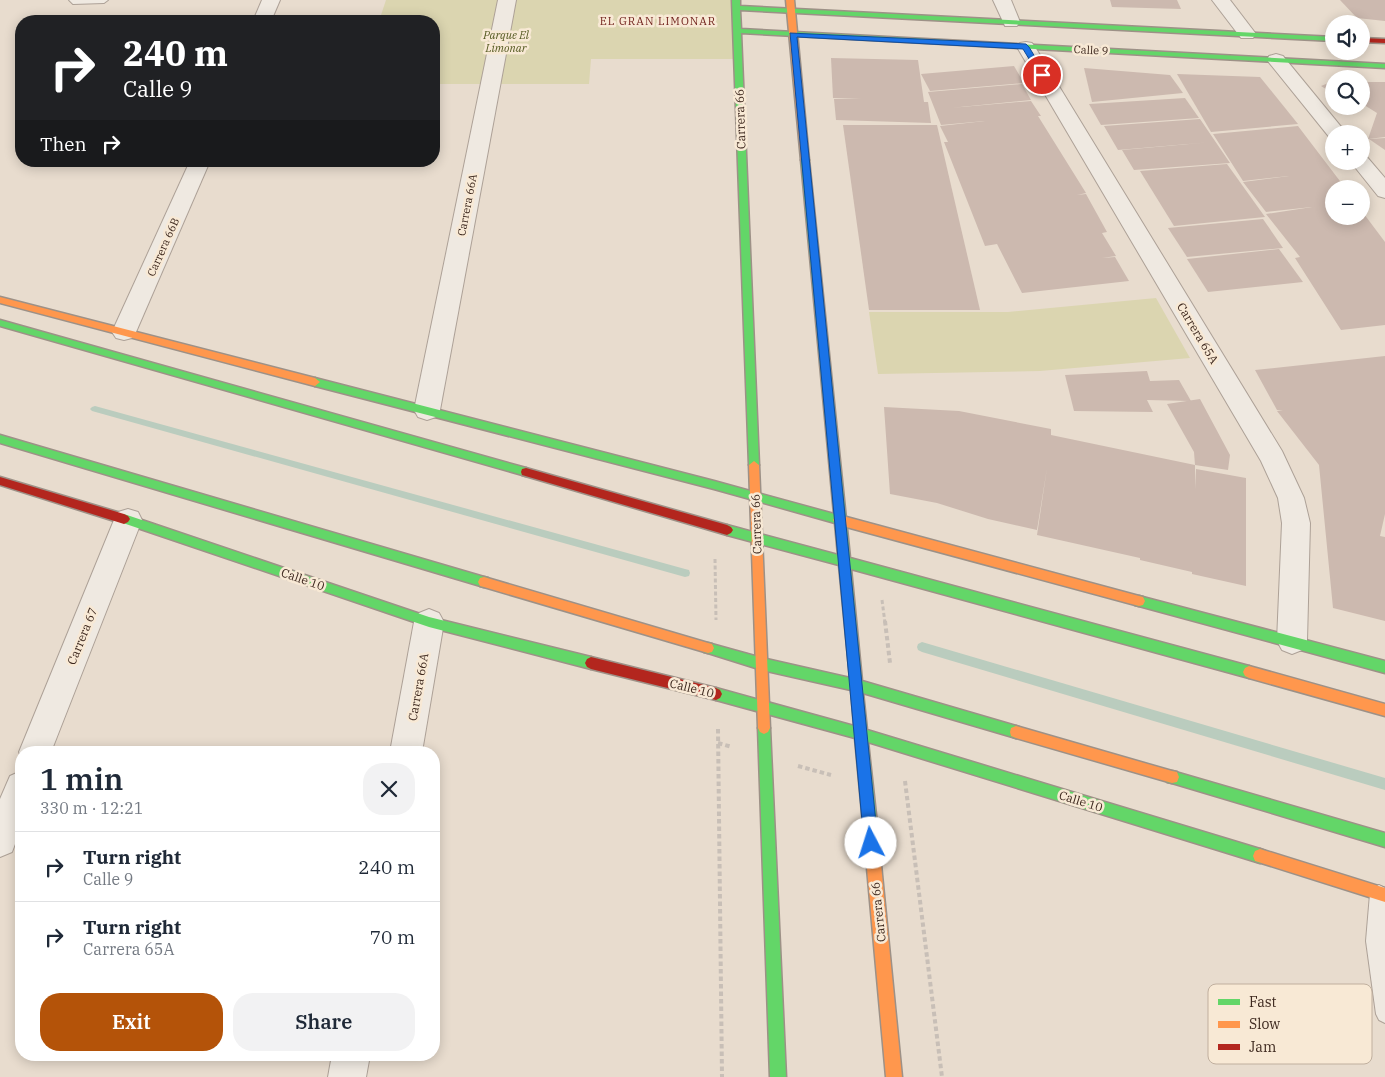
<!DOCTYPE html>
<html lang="en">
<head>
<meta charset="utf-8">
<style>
	body { margin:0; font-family:"IBM Plex Serif",serif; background:#f2f2f3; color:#1f2937; height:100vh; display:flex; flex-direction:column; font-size:19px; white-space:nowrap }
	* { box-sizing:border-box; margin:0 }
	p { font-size:16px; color:#747a83 }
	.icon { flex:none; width:28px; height:28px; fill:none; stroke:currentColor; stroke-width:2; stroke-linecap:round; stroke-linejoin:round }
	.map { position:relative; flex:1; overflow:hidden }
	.sheet { position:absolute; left:15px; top:746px; width:425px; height:315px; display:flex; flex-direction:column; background:#fff; border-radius:20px; box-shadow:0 2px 12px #0003 }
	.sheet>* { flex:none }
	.top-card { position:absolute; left:15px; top:15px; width:425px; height:152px; border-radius:20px; box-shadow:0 2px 12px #0003; background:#202124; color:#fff; overflow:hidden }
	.fabs { position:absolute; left:1325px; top:15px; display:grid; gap:10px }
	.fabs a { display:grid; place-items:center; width:45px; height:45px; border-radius:50%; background:#fff; box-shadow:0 2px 12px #0003; font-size:25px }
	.pin { position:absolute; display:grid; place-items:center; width:42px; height:42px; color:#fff; margin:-21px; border:2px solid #fff; border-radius:50%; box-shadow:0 1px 5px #0007 }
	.me { position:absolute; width:55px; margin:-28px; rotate:355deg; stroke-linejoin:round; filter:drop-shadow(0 0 4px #0008) }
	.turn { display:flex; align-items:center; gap:18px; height:105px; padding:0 25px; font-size:22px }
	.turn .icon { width:65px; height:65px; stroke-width:2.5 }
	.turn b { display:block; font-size:35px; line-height:42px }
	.then { display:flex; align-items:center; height:48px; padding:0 25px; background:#0003; gap:10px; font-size:19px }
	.round { display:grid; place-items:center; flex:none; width:52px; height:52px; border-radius:20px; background:#f2f2f3 }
	.overview { display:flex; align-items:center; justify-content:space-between; height:85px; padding:0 25px }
	h1 { font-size:30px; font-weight:600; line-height:38px }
	.primary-button { display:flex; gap:10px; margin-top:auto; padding:10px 25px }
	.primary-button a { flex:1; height:58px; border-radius:20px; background:#b45309; color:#fff; font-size:20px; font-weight:600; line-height:58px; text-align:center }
	.primary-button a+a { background:#f2f2f3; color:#1f2937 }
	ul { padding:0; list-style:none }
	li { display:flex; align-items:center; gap:15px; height:70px; padding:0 25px; border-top:1px solid #e0e1e3 }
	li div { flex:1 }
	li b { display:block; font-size:19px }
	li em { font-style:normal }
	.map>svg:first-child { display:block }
</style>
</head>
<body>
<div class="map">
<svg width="1385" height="1077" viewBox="0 0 1385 1077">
	<rect width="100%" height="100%" fill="#e8dcce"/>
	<g fill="#dbd5b0">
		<polygon points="386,0 736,0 738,59 591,59 589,84 434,84 434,21 379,21"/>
		<polygon points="1156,298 1190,358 1040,371 878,374 869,312 1008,312"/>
	</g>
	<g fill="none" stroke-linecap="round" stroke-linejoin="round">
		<g fill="#baccbe" fill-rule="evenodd">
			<polygon points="95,406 685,569 689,570 690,573 689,576 685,577 92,411 90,409 92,407"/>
			<polygon points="922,642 1385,778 1385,790 922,652 918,650 917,647 918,644"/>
		</g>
	</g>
	<g fill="#ccb9af">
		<polygon points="1110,0 1177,0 1181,9 1112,7"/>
		<polygon points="1340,0 1385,0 1385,21 1357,18"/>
		<polygon points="831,58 918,60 924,102 928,102 931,123 836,120 834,99 861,99 833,98"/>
		<polygon points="1014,66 1024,83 930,91 921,74"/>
		<polygon points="1084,68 1170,75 1183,93 1092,102"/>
		<polygon points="1177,74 1260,77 1298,124 1211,132"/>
		<polygon points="1331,82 1334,82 1334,94 1321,86"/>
		<polygon points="1361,82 1385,82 1385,137 1368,139 1377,113 1361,103"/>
		<polygon points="1022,84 1031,100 950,108 1031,101 1041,116 1038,116 1086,193 1077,195 1086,194 1107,232 1102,233 1116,256 1102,258 1115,257 1129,281 1022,293 997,244 985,246 944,142 948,142 940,126 985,121 941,125 928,92"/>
		<polygon points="1185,98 1199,118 1101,125 1089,104"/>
		<polygon points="1200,119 1230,163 1134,170 1122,150 1212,142 1118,150 1104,126"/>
		<polygon points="843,125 937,125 980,310 869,310"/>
		<polygon points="1298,126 1346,189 1334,189 1334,216 1361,216 1361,210 1385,242 1385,325 1341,330 1295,258 1300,257 1266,214 1312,207 1266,212 1243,182 1289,176 1243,181 1213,134"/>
		<polygon points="1385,138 1385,150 1369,139"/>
		<polygon points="1227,164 1265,217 1174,226 1140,171"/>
		<polygon points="1263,219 1283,248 1187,257 1168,228"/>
		<polygon points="1279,249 1303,282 1208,292 1187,259"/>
		<polygon points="1385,356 1385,514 1380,536 1385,537 1385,621 1333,608 1319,465 1277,411 1283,410 1277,410 1255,370"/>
		<polygon points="1147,371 1150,381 1179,380 1191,401 1147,400 1153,412 1074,411 1065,375"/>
		<polygon points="1200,399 1230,455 1228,470 1195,465 1195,489 1196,469 1246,478 1246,586 1192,574 1192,572 1140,560 1140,558 1037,535 1047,468 1037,530 988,519 937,503 890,494 884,407 959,411 1051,429 1051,435 1195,465 1194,452 1167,404"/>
	</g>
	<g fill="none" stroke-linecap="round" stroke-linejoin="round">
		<defs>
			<g id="lane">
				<polygon points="69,0 108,0 104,3 73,4"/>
				<polygon points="1379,885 1385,888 1385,1023 1379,1020 1376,1014 1366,941 1370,894 1373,888"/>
			</g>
			<g id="street">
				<polygon points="262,0 280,0 271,21 253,21"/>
				<polygon points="498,0 516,0 440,410 436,417 427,420 418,417 414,410"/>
				<polygon points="993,0 1011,0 1020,22 1017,26 1005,26"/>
				<polygon points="1212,0 1230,0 1256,34 1253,38 1241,38"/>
				<polygon points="1026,42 1032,43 1035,47 1282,451 1304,498 1310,523 1307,641 1302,650 1292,654 1282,650 1277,641 1282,523 1278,498 1261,461 1017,47 1020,43"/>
				<polygon points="1276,54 1283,56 1347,134 1334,134 1334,139 1330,138 1267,60 1269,56"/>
				<polygon points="1361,155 1367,157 1385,178 1385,198 1378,196 1350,161 1361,161"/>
				<polygon points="190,161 210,161 136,332 132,338 124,340 116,338 112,332"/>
				<polygon points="128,509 138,512 142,520 51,752 21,752 21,757 19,752 114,520 118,512"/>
				<polygon points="429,609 439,613 444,622 422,752 390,752 414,622 419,613"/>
				<polygon points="21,771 21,828 12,852 0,857 0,799 10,776"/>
				<polygon points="332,1055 370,1055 366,1077 328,1077"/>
			</g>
			<g id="fast">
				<polygon points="732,0 740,0 740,6 1334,37 1334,41 740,10 741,29 1385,64 1385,68 741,33 759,465 754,469 749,465"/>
				<polygon points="805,157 809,160 850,558 1249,666 1253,668 1255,672 1253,676 1249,678 851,569 862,681 1016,726 1021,728 1022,732 1021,736 1016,738 863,693 867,730 1260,849 1265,851 1267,856 1265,861 1260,863 868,742 877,824 875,829 870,831 865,829 863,824 855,738 716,700 712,698 710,694 712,690 716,688 854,726 851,690 762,670 708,653 704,652 702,648 704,644 708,643 762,658 850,678 839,565 727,535 723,533 721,530 723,527 727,525 838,555 835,523 714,489 315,386 310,382 315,378 714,481 834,514 801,160"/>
				<polygon points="0,320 526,468 531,472 526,476 0,326"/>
				<polygon points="0,435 484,577 488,578 490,582 488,586 484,587 0,443"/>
				<polygon points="124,514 429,617 591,657 595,659 597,663 595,667 591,669 429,627 120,522 118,519 120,516"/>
				<polygon points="1139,596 1385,661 1385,673 1139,606 1135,605 1133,601 1135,597"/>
				<polygon points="764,722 768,724 770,728 786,1077 770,1077 758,728 760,724"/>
				<polygon points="1172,771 1385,833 1385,847 1172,783 1167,782 1165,777 1167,772"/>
			</g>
			<g id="slow">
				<polygon points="786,0 794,0 809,160 805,163 801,160"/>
				<polygon points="0,297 315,378 320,382 315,386 0,303"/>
				<polygon points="754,461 759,465 770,728 768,732 764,734 760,732 758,728 749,465"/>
				<polygon points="839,515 1139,596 1143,597 1145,601 1143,605 1139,606 839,525 835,523 833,520 835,517"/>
				<polygon points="484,577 708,643 712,644 714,648 712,652 708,653 484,587 480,586 478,582 480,578"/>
				<polygon points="1249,666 1385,704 1385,716 1249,678 1245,676 1243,672 1245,668"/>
				<polygon points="1016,726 1172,771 1177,772 1179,777 1177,782 1172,783 1016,738 1011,736 1010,732 1011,728"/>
				<polygon points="870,817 875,819 877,824 902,1077 886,1077 863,824 865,819"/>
				<polygon points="1260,849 1385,888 1385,902 1255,861 1253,856 1255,851"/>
			</g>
			<g id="jam">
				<polygon points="1361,38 1385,39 1385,43 1361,42"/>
				<polygon points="526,468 727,525 731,527 733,530 731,533 727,535 522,475 521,472 522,469"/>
				<polygon points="0,477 124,514 128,516 130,519 128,522 124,524 0,485"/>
				<polygon points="591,657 716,688 720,690 722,694 720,698 716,700 591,669 587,667 585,663 587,659"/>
			</g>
		</defs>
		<use href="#lane" stroke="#ada197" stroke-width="2"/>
		<use href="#street" stroke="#ada197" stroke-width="2"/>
		<use href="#fast" stroke="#9d9187" stroke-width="3"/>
		<use href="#slow" stroke="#9d9187" stroke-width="3"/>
		<use href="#jam" stroke="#9d9187" stroke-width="3"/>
		<g stroke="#c8bfb7" stroke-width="3" stroke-dasharray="4 2.5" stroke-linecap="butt">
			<polyline points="715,559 716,620"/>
			<polyline points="882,600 885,623"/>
		</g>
		<g stroke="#c8bfb7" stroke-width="4" stroke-dasharray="4.5 3" stroke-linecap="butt">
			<polyline points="885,621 890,663"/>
			<polyline points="718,729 722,1077"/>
			<polyline points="718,743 732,747"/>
			<polyline points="798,766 831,775"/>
			<polyline points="905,781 942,1077"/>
		</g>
		<use href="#lane" fill="#efe9e1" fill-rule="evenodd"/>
		<use href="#street" fill="#efe9e1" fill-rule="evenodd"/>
		<use href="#fast" fill="#63d668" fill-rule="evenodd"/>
		<use href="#slow" fill="#ff974d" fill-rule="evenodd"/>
		<use href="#jam" fill="#b3261e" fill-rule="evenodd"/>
	</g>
	<polygon fill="#1a73e8" stroke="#114b97" points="790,33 1026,44 1029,47 1046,75 1040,77 1023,49 797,37 878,843 876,848 871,850 867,848 864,843"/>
	<g text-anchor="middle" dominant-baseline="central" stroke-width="5" stroke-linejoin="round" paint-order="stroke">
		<g font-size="11" letter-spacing="1" fill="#6e1e19" stroke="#f8e9d5">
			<text x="658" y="21">EL GRAN LIMONAR</text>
		</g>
		<g font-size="11" font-style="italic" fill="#565b23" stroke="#f8e9d5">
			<text x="506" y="35">Parque El<tspan x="506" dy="13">Limonar</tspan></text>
		</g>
		<g font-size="11" fill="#3d281e" stroke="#f8e9d5">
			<text transform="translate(1091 50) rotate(3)">Calle 9</text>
			<text transform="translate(467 205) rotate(-79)">Carrera 66A</text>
			<text transform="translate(163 247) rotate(-66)">Carrera 66B</text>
		</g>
		<g font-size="12" fill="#3d281e" stroke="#f8e9d5">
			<text transform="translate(740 119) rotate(-92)">Carrera 66</text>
			<text transform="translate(1198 333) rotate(59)">Carrera 65A</text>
			<text transform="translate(756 524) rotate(-92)">Carrera 66</text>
			<text transform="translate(303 579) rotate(19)">Calle 10</text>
			<text transform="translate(82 636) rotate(-68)">Carrera 67</text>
			<text transform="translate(418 687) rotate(-80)">Carrera 66A</text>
			<text transform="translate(692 688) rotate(14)">Calle 10</text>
			<text transform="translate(1081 801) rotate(17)">Calle 10</text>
			<text transform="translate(878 912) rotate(-96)">Carrera 66</text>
		</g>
	</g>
	<rect x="1208" y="984" width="164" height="80" rx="8" fill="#f8e9d5" stroke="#c0af9e" stroke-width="1"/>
	<rect x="1218" y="999" width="22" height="6" fill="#63d668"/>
	<rect x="1218" y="1021" width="22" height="7" fill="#ff974d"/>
	<rect x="1218" y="1044" width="22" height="6" fill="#b3261e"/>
	<g font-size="14" fill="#3d281e">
		<text x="1249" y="1007">Fast</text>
		<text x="1249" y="1029">Slow</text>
		<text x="1249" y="1052">Jam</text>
	</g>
</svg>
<div class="fabs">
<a><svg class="icon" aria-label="sound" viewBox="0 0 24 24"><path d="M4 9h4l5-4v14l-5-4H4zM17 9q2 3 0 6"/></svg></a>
<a><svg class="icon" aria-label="search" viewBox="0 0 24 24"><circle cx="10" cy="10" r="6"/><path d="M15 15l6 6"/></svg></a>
<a>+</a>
<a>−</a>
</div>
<div class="pin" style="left:1042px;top:75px;background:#d93025"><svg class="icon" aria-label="arrive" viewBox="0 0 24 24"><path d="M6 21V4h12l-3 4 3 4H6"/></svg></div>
<svg class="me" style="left:871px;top:843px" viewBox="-20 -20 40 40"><circle r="19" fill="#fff"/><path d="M0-13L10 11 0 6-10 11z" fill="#1a73e8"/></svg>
<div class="top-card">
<div class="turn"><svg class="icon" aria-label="right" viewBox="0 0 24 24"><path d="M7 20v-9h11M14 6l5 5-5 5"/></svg><div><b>240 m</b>Calle 9</div></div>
<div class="then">Then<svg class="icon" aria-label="right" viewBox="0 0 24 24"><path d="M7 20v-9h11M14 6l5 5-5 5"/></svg></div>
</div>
<section class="sheet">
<div class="overview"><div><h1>1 min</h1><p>330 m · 12:21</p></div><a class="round"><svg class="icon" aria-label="close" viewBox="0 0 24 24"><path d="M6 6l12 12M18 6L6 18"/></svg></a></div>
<ul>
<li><svg class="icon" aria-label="right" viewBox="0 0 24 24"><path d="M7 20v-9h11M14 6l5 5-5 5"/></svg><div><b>Turn right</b><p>Calle 9</p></div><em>240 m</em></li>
<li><svg class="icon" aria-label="right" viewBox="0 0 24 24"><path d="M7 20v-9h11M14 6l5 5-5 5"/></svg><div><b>Turn right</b><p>Carrera 65A</p></div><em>70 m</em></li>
</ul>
<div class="primary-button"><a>Exit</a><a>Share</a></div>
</section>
</div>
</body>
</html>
